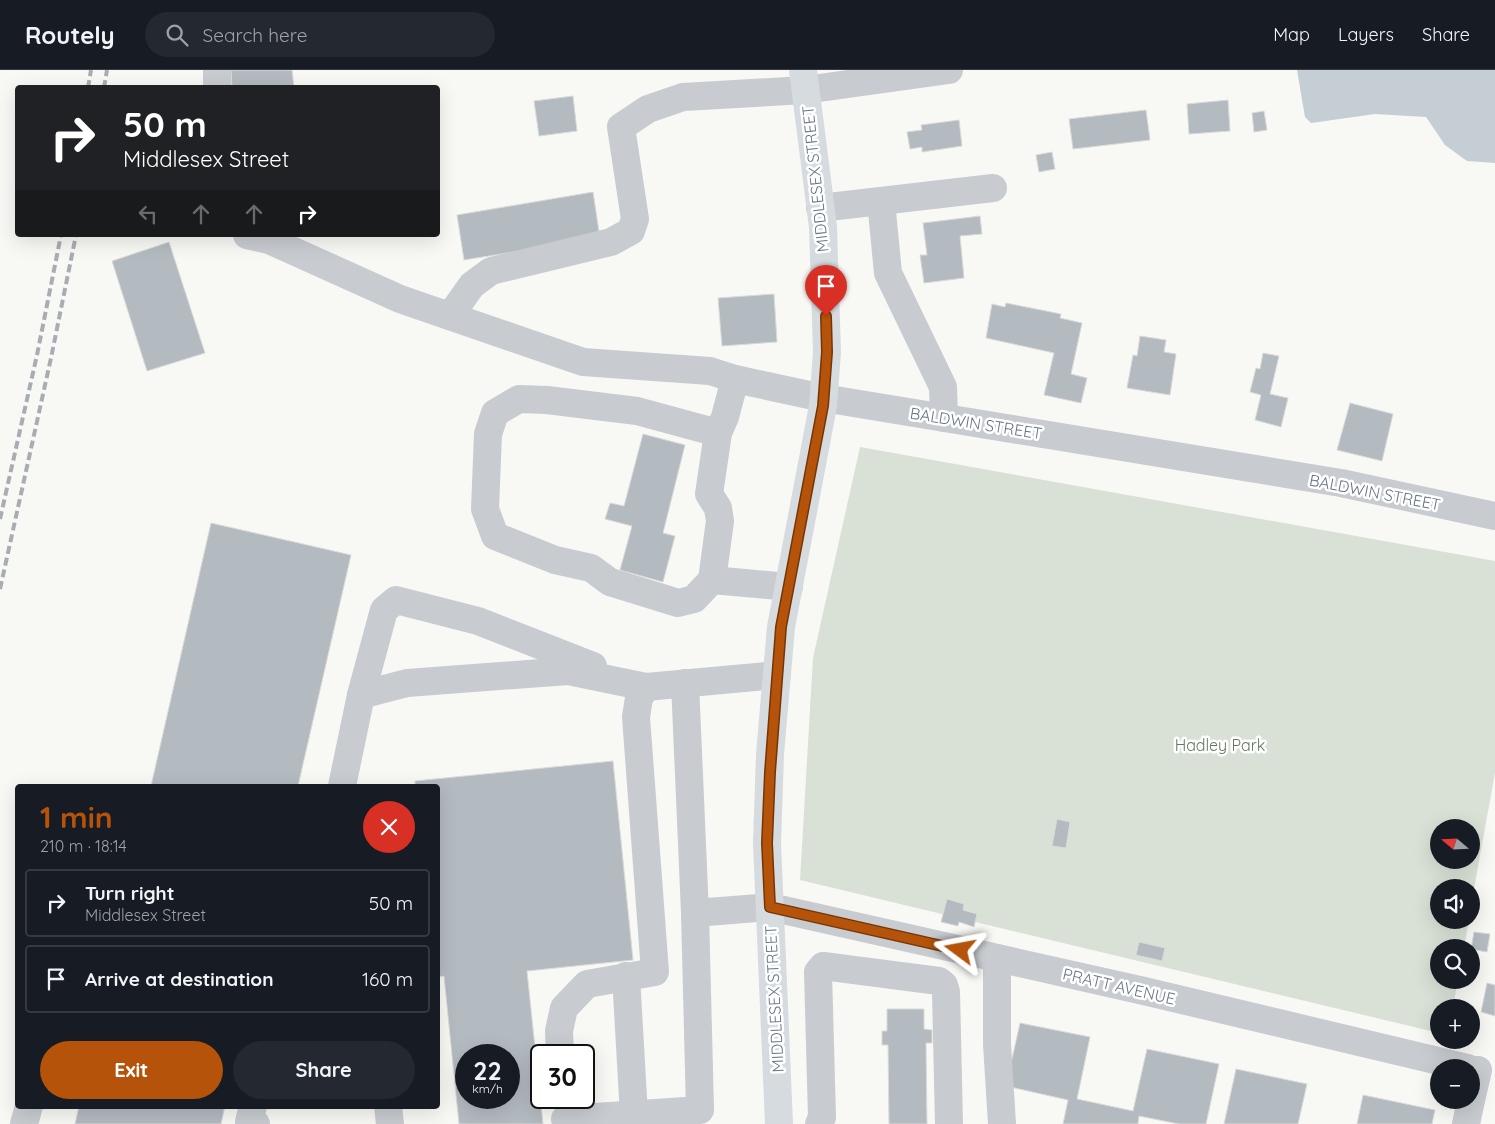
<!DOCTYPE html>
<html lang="en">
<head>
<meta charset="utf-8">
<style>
	body { margin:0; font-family:Quicksand,sans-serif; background:#242831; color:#f1f3f6; height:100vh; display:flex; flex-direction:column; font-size:19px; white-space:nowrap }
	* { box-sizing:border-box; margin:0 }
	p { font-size:16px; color:#9ea1a6 }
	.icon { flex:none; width:28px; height:28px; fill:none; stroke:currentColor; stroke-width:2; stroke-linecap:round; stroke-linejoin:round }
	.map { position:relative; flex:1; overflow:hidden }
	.panel { position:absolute; left:15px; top:714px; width:425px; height:325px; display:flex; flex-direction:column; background:#171b24; border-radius:5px; box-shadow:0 5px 20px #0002 }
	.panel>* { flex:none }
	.banner { position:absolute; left:15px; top:15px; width:425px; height:152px; border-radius:5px; box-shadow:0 5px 20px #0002; background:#202124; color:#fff; overflow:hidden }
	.needle { width:32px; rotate:289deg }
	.buttons { position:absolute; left:1430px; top:749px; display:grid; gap:10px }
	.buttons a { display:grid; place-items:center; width:50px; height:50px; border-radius:50%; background:#171b24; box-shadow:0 5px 20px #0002; font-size:25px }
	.speed { position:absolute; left:455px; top:974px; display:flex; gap:10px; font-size:25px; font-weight:700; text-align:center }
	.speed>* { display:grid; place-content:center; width:65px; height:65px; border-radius:50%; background:#171b24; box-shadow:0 5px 20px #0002; line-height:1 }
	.speed small { font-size:12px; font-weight:400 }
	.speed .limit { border:2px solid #111; border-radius:8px; background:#fff; color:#111 }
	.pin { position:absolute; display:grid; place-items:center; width:42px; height:42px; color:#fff; margin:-51px -21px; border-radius:50% 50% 50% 0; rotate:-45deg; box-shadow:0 0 5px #0007 }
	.pin .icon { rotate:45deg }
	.me { position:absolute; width:55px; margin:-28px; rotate:283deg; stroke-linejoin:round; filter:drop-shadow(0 0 4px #0008) }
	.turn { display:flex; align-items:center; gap:18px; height:105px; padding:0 25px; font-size:22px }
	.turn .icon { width:65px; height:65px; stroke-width:2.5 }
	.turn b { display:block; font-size:35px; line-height:42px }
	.lanes { display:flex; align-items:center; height:48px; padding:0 25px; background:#0003; justify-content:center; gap:25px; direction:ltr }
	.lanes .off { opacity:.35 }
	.round { display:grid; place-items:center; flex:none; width:52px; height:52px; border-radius:26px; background:#242831 }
	.head { display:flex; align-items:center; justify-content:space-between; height:85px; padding:0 25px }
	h1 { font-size:30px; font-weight:700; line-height:38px; color:#b45309 }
	.primary-button { display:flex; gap:10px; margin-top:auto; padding:10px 25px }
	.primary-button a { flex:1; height:58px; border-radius:30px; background:#b45309; color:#fff; font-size:20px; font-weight:700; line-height:58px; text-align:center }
	.primary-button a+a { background:#242831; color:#f1f3f6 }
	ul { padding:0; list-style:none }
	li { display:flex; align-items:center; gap:15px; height:68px; margin:0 10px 8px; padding:0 15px; border:2px solid #363941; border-radius:5px }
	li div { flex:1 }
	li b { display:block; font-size:19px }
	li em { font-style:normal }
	header { display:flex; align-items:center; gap:30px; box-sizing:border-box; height:70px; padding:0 25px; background:#171b24; border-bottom:1px solid #363941 }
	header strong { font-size:24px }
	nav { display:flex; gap:28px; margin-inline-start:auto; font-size:18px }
	.search { width:350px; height:45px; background:#242831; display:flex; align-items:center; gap:12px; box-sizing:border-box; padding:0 18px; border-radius:28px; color:#9ea1a6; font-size:19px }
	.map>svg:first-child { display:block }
</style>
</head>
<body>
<header>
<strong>Routely</strong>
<div class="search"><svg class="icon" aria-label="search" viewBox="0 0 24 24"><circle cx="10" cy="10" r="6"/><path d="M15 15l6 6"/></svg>Search here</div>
<nav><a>Map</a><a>Layers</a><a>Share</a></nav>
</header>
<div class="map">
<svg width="1495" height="1054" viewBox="0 0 1495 1054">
	<rect width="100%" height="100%" fill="#f8f8f5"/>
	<path fill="#d9e1d6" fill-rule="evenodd" d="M860,377L1495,491V703L1471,835V818H1439V850H1469L1464,877L1439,878V910H1458L1453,937L1439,938V963L800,810L813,588ZM1439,758H1471V790H1439Z"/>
	<polygon fill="#c4ced4" points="1297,0 1495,0 1495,93 1467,91 1445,75 1426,47 1375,44 1311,53 1305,47"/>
	<g fill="#b3bac0" stroke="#dadad8" fill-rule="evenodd">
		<polygon points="231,0 292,0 294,18 232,18"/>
		<polygon points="573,26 577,61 539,66 534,31"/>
		<polygon points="1228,30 1230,61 1189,64 1187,34"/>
		<polygon points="1146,40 1150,70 1073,79 1069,49"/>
		<polygon points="1264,41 1267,60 1254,62 1252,43"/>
		<polygon points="959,50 962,76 922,82 922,77 910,79 907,62 922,60 921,55"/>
		<polygon points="1052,82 1055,99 1039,102 1036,85"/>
		<polygon points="593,122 600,168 464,190 457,145"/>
		<polygon points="980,146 982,164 960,166 964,208 924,213 920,185 927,185 923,153"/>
		<polygon points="169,172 205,283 147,301 112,191"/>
		<polygon points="774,224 777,272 722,276 718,228"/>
		<polygon points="1006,233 1061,244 1060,248 1082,253 1071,304 1087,308 1081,333 1044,325 1054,283 986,268 992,234 1005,237"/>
		<polygon points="1140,266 1166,270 1164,282 1176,284 1170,325 1127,318 1133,285 1137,286"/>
		<polygon points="1263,283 1279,286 1270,324 1288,328 1281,357 1255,350 1261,325 1250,322 1256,298 1260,299"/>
		<polygon points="1350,333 1393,344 1382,391 1337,380"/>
		<polygon points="643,364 685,375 663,463 675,466 663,512 620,500 632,456 605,449 610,433 624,436"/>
		<polygon points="211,453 351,485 298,716 151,716"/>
		<path d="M613,691L633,890L527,901L543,1054H459L444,906L438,907V716H415V711ZM466,985H509V1028H466Z"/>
		<polygon points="1057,749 1070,752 1066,778 1052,776"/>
		<polygon points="947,829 964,834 963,840 977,844 974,857 959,852 958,856 941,852"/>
		<polygon points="1474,862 1490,864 1487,882 1471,879"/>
		<polygon points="1139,872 1165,878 1162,891 1136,885"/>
		<polygon points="1487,913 1495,915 1495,946 1481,942"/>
		<polygon points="887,939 924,939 924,959 932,960 932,973 926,973 927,1054 889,1054 888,975 882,975 882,961 887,961"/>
		<polygon points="1020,953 1090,967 1077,1029 1133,1041 1147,979 1219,994 1206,1054 1179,1054 1139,1046 1138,1054 1063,1054 1068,1030 1006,1016"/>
		<polygon points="1236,999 1307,1014 1298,1054 1224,1054"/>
		<polygon points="1363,1025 1435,1040 1432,1054 1357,1054"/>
		<polygon points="79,1036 225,1036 221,1054 75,1054"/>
	</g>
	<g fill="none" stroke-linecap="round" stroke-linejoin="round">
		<g stroke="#c8cbcf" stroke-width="28">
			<polyline points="217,18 217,0"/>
			<polyline points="881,131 888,203 943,317 944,348"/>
			<polyline points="820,138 993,118"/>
			<polyline points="247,165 269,170 400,229 583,292 710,301 735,309 823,328 1341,413 1495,446"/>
			<polyline points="450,246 472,215 491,201 611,172 631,161 635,149 621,57 648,39 683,27 805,20 949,0"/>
			<polyline points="718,363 637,341 547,330 519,329 495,343 488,364 485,439 495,466 555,490 591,498 610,512 678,533 694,529 712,510 789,517"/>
			<polyline points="712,510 720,451 718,438 709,424 718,363 725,347 735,309"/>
			<polyline points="361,625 384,540 396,530 478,551 593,596"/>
			<polyline points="342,716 361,625 407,613 568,601 646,617"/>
			<polyline points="695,843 770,837 1144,921 1468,998"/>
			<polyline points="997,888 997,974 1002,1054"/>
			<polyline points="626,906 634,1045"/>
			<polyline points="560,985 559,961 564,938 587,914 655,902 636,647 639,628 646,617 777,605"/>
			<polyline points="1471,1030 1478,1000"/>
			<polyline points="253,1036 249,1052 256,1054"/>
			<polyline points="388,1036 390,1054"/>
			<polyline points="565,1049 700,1040 695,843 685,613"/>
			<polyline points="24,1054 29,1036"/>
			<polyline points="819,1054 822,1047 818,902 823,896 939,911 944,915 946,922 949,1054"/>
			<polyline points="1466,1054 1471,1030"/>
		</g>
		<polyline stroke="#d6dbe0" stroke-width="28" points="779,1054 767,773 770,684 781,557 823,336 827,282 823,157 803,0"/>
		<g stroke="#a8adb4" stroke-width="4" stroke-dasharray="8 4" stroke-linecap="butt">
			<polyline points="88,18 91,0"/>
			<polyline points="104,18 107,0"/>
			<polyline points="0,449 37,285 61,165"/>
			<polyline points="0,519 51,288 76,165"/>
		</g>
	</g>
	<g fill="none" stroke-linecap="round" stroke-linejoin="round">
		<defs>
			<polyline id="route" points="826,246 827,282 823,336 781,557 770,702 767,773 770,837 960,880"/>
		</defs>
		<use href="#route" stroke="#753606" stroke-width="12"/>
		<use href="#route" stroke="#b45309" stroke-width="9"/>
	</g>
	<g text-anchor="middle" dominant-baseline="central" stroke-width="5" stroke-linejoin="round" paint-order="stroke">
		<g font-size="16" fill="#657589" stroke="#fff">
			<text transform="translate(815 109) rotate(-96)">MIDDLESEX STREET</text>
			<text transform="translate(976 353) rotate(9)">BALDWIN STREET</text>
			<text transform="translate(1375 422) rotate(11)">BALDWIN STREET</text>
			<text transform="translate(1119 916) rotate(13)">PRATT AVENUE</text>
			<text transform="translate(774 929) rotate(-93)">MIDDLESEX STREET</text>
		</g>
		<g font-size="16" fill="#637a60" stroke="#fff">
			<text x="1220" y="675">Hadley Park</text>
		</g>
	</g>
</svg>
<div class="buttons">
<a><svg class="needle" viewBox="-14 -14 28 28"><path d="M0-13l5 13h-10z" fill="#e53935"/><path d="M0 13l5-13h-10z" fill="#9ea1a6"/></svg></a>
<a><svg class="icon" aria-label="sound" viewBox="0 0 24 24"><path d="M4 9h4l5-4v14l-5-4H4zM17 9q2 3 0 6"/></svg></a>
<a><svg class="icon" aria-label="search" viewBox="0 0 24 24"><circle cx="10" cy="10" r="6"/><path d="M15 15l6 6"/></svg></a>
<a>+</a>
<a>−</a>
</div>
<div class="speed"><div>22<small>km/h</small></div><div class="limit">30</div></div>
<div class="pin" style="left:826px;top:246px;background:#d93025"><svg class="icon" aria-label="arrive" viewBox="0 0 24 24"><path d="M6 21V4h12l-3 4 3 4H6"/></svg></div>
<svg class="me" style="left:960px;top:880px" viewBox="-20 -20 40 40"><path d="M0-17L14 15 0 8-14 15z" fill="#b45309" stroke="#fff" stroke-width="4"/></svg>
<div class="banner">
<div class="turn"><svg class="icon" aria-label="right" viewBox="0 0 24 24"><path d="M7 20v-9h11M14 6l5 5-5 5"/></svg><div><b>50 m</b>Middlesex Street</div></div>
<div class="lanes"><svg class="icon off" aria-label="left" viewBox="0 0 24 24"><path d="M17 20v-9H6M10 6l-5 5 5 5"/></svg><svg class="icon off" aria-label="ahead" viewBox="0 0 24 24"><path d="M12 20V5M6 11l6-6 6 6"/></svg><svg class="icon off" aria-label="ahead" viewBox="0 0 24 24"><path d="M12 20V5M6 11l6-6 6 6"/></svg><svg class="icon" aria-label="right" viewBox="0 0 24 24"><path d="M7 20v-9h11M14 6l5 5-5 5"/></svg></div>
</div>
<section class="panel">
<div class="head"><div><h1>1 min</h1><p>210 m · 18:14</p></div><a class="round" style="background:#d93025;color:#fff"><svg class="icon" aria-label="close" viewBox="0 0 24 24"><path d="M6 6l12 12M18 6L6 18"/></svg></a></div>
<ul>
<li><svg class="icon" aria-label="right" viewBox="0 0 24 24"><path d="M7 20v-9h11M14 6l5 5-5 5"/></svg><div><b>Turn right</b><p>Middlesex Street</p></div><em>50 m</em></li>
<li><svg class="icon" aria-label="arrive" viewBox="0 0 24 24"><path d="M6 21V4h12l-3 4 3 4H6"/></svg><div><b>Arrive at destination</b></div><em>160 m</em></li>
</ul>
<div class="primary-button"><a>Exit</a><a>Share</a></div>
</section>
</div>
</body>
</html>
